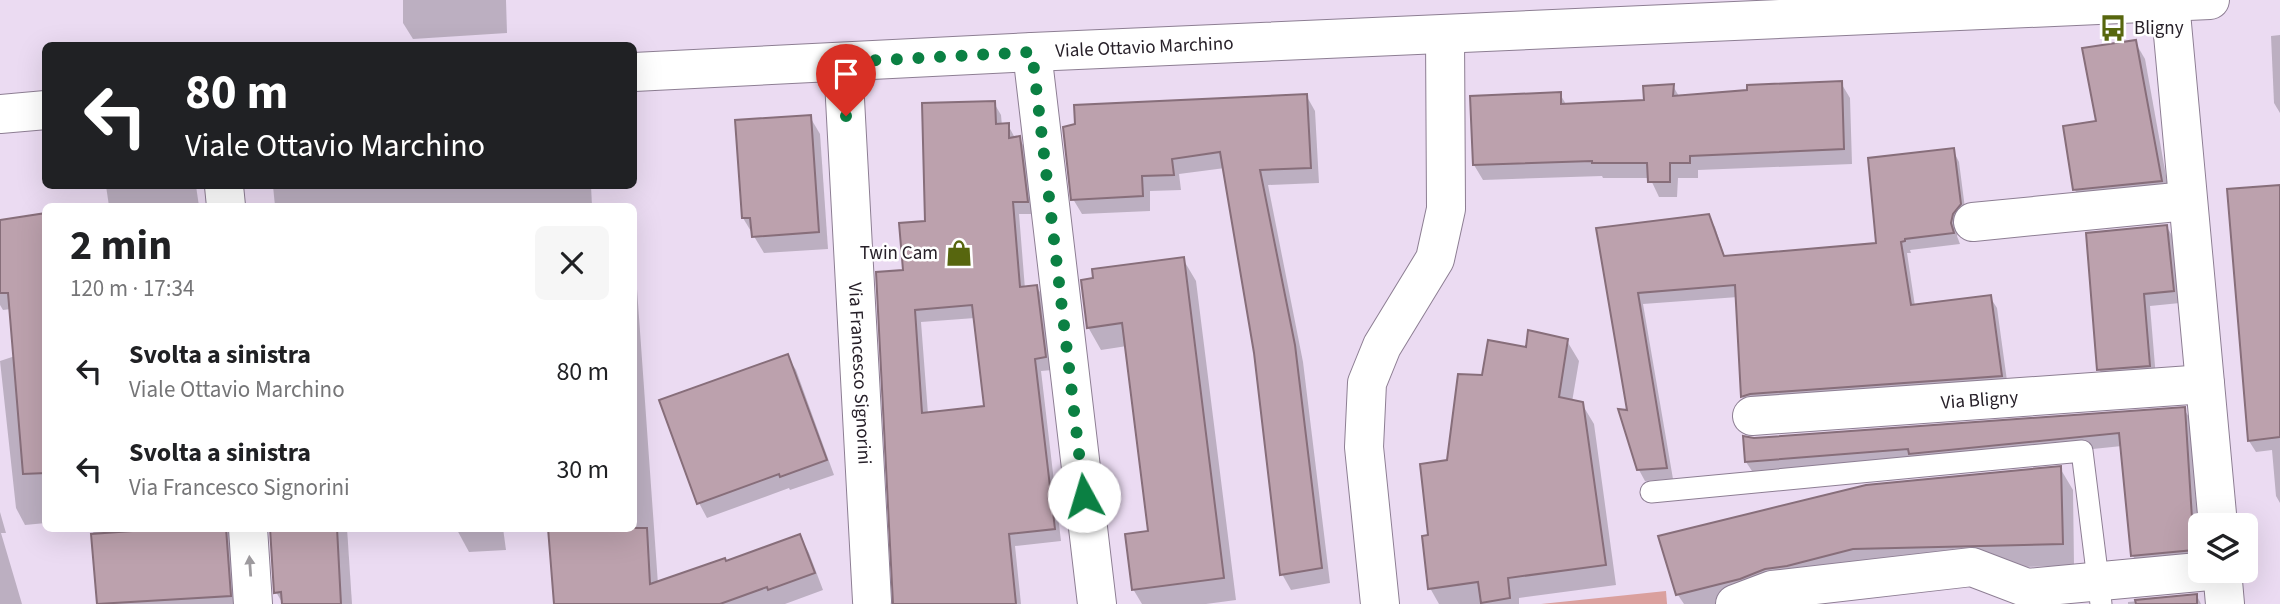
<!DOCTYPE html>
<html lang="it">
<head>
<meta charset="utf-8">
<style>
	body { margin:0; font-family:"Source Sans 3",sans-serif; background:#f6f6f6; color:#202124; height:100vh; display:flex; flex-direction:column; font-size:26px; white-space:nowrap }
	* { box-sizing:border-box; margin:0 }
	p { font-size:23px; color:#757577 }
	.icon { flex:none; width:38px; height:38px; fill:none; stroke:currentColor; stroke-width:2; stroke-linecap:round; stroke-linejoin:round }
	.map { position:relative; flex:1; overflow:hidden }
	.details { position:absolute; left:42px; top:203px; width:595px; height:329px; display:flex; flex-direction:column; background:#fff; border-radius:10px; box-shadow:0 7px 28px #0002 }
	.details>* { flex:none }
	.hud { position:absolute; left:42px; top:42px; width:595px; height:147px; border-radius:10px; box-shadow:0 7px 28px #0002; background:#202124; color:#fff; overflow:hidden }
	.fabs { position:absolute; left:2188px; top:513px; display:grid; gap:14px }
	.fabs a { display:grid; place-items:center; width:70px; height:70px; border-radius:10px; background:#fff; box-shadow:0 7px 28px #0002; font-size:35px }
	.pin { position:absolute; display:grid; place-items:center; width:60px; height:60px; color:#fff; margin:-72px -30px; border-radius:50% 50% 50% 0; rotate:-45deg; box-shadow:0 0 7px #0007 }
	.pin .icon { rotate:45deg }
	.me { position:absolute; width:77px; margin:-38px; rotate:354deg; stroke-linejoin:round; filter:drop-shadow(0 0 5px #0008) }
	.turn { display:flex; align-items:center; gap:24px; height:147px; padding:0 28px; font-size:32px }
	.turn .icon { width:91px; height:91px; stroke-width:2.5 }
	.turn b { display:block; font-size:49px; line-height:60px }
	.round { display:grid; place-items:center; flex:none; width:74px; height:74px; border-radius:10px; background:#f6f6f6 }
	.headline { display:flex; align-items:center; justify-content:space-between; height:119px; padding:0 28px }
	h1 { font-size:42px; font-weight:700; line-height:52px }
	ul { padding:0; list-style:none }
	li { display:flex; align-items:center; gap:21px; height:98px; padding:0 28px }
	li div { flex:1 }
	li b { display:block; font-size:26px }
	li em { font-style:normal }
	.map>svg:first-child { display:block }
</style>
</head>
<body>
<div class="map">
<svg width="2280" height="604" viewBox="0 0 2280 604">
	<rect width="100%" height="100%" fill="#ebdbf2"/>
	<polygon fill="#daa09e" points="1666,591 1667,604 1541,604"/>
	<g fill="#0003" fill-rule="evenodd">
		<polygon points="403,0 506,0 507,33 413,39 403,23"/>
		<polygon points="2280,35 2280,113 2274,103 2271,36"/>
		<polygon points="2135,42 2145,59 2170,198 2084,206 2075,190 2098,123"/>
		<polygon points="1841,83 1850,98 1852,164 1698,170 1698,178 1678,178 1677,197 1659,197 1650,178 1603,178 1602,176 1483,180 1474,165 1560,94 1567,106 1645,102 1673,86 1680,98"/>
		<polygon points="1306,95 1315,111 1319,183 1268,185 1303,362 1330,583 1291,590 1282,574 1256,353 1225,168 1179,174 1181,190 1150,191 1150,211 1082,214 1073,199"/>
		<path d="M994,103L1001,115L1002,126L1008,125L1015,138H1019L1026,150L1034,214H1019L1025,289L1037,287L1044,299L1052,370L1041,371L1061,541L1015,546L1021,604H895L905,272L927,223ZM975,318L986,408L928,414L921,322Z"/>
		<polygon points="810,117 820,134 828,249 764,253 743,218"/>
		<polygon points="1953,150 1959,162 1966,216 1959,226 1957,236 1960,244 1910,250 1911,253 1907,253 1915,306 1990,297 1997,308 2008,388 1749,408 1743,397 1738,297 1643,304 1673,479 1645,481 1639,470 1599,229 1708,216 1715,227 1725,258 1878,244"/>
		<polygon points="106,186 196,186 199,206 109,206"/>
		<polygon points="273,186 591,186 592,206 275,206"/>
		<polygon points="2280,187 2280,503 2276,496 2272,450 2256,452 2249,441"/>
		<polygon points="46,215 46,523 25,525 16,508 0,361 15,356 11,309 3,310 0,305 0,222"/>
		<polygon points="2167,227 2174,239 2180,303 2150,306 2156,378 2106,381 2099,369"/>
		<polygon points="1183,259 1196,281 1236,600 1206,604 1142,604 1133,589 1150,533 1127,346 1101,350 1088,327"/>
		<polygon points="634,271 636,275 658,584 726,563 800,536 809,553 823,590 785,604 555,604 634,528"/>
		<polygon points="1567,341 1579,361 1572,402 1582,404 1594,424 1616,585 1519,598 1519,604 1439,604 1430,588 1430,536 1449,462 1483,377 1527,349"/>
		<polygon points="787,356 796,370 834,475 790,490 789,488 707,518 699,503"/>
		<polygon points="2184,409 2192,422 2200,554 2140,569 2133,556 2122,446 1918,467 1754,474 1746,462 1753,440"/>
		<polygon points="2060,468 2073,490 2074,566 1866,570 1740,604 1684,604 1678,595 1660,537"/>
		<polygon points="0,512 6,533 1,533 22,604 0,604"/>
		<polygon points="93,528 227,528 236,543 239,604 98,604"/>
		<polygon points="271,528 347,528 352,604 283,604 276,592"/>
		<polygon points="456,528 503,528 506,550 469,552"/>
		<polygon points="2197,596 2201,604 2128,604 2128,602"/>
	</g>
	<g fill="#bca1ad" stroke="#876e7a" stroke-width="2" fill-rule="evenodd">
		<polygon points="2136,40 2162,181 2073,190 2063,126 2096,121 2082,48"/>
		<polygon points="1842,81 1844,149 1690,156 1690,163 1670,163 1670,182 1648,182 1647,163 1592,163 1592,161 1473,165 1470,96 1561,92 1561,104 1644,100 1643,86 1674,84 1673,96 1747,90 1747,85"/>
		<polygon points="1307,94 1311,168 1260,170 1295,345 1322,568 1280,575 1254,353 1220,152 1172,159 1174,175 1142,176 1143,196 1071,200 1063,127 1075,124 1074,105"/>
		<path d="M995,101L996,124L1009,123V138L1020,136L1028,202H1013L1020,287L1037,285L1046,357L1035,359L1055,529L1009,534L1016,604H893L876,272L903,270L899,223L925,221L922,103ZM972,305L984,406L922,413L915,310Z"/>
		<polygon points="811,115 819,232 752,237 750,218 742,218 735,120"/>
		<polygon points="1954,148 1961,204 1953,214 1951,223 1954,233 1905,239 1905,241 1901,242 1911,305 1991,295 2002,376 1750,394 1741,397 1735,285 1638,293 1667,468 1637,470 1618,409 1627,410 1596,228 1709,214 1724,256 1876,243 1868,158"/>
		<polygon points="2280,185 2280,437 2248,441 2227,189"/>
		<polygon points="46,213 46,473 23,474 8,293 0,293 0,220"/>
		<polygon points="2167,225 2174,291 2144,294 2150,366 2097,370 2086,233"/>
		<polygon points="1184,257 1224,578 1132,590 1125,534 1148,531 1122,323 1087,328 1081,280 1093,278 1092,269"/>
		<polygon points="1528,330 1568,339 1559,397 1583,402 1606,565 1508,578 1510,598 1481,603 1478,582 1428,589 1422,536 1428,535 1420,464 1447,460 1458,374 1482,375 1488,340 1526,347"/>
		<polygon points="788,354 827,460 780,477 779,474 697,504 659,400"/>
		<polygon points="2185,407 2194,550 2131,556 2119,433 1909,454 1908,449 1745,462 1743,436 1754,438"/>
		<polygon points="2061,466 2063,544 1853,549 1787,566 1765,569 1740,579 1676,595 1658,536 1866,485"/>
		<polygon points="174,528 226,528 231,596 97,604 91,534"/>
		<polygon points="270,528 337,528 341,604 282,604 281,592 274,593"/>
		<polygon points="548,528 647,528 650,584 725,558 726,561 800,534 815,573 768,590 767,587 720,604 554,604"/>
		<polygon points="2197,594 2197,604 2136,604 2135,600"/>
	</g>
	<g fill="none" stroke-linecap="round" stroke-linejoin="round">
		<defs>
			<polyline id="service" points="1651,492 2082,451 2101,604"/>
			<g id="minor">
				<polyline points="2170,2 2218,525"/>
				<polyline points="1032,52 1097,604"/>
				<path id="s1" d="M843,62L872,601"/>
				<polyline points="224,186 226,206"/>
				<polyline points="1973,222 2187,201"/>
				<path id="s2" d="M1752,416L2205,384"/>
				<polyline points="248,528 253,604"/>
				<polyline points="2222,570 2225,604"/>
				<polyline points="1380,604 1364,447 1367,383 1382,346 1435,259 1446,209 1445,34"/>
				<polyline points="1735,604 1772,590 1972,567 2027,588 2220,570"/>
			</g>
			<g id="tertiary">
				<path id="s3" d="M634,72L1032,52L2210,0"/>
				<polyline points="0,114 46,110"/>
			</g>
		</defs>
		<use href="#service" stroke="#8d7e93" stroke-width="23"/>
		<use href="#minor" stroke="#8d7e93" stroke-width="40"/>
		<use href="#tertiary" stroke="#8d7e93" stroke-width="40"/>
		<use href="#service" stroke="#fff" stroke-width="21"/>
		<use href="#minor" stroke="#fff" stroke-width="38"/>
		<use href="#tertiary" stroke="#fff" stroke-width="38"/>
	</g>
	<defs><path id="oneway-solid" d="M-6-.8H1V-3.2L6.5 0L1 3.2V.8H-6Z" transform="scale(1.75)"/></defs>
	<use fill="#9e9b9f" href="#oneway-solid" transform="translate(250 566) rotate(-94)"/>
	<g fill="none" stroke-linecap="round" stroke-linejoin="round">
		<polyline stroke="#0b8043" stroke-width="12" stroke-dasharray="0 21.6" points="846,116 843,62 1032,52 1084,496"/>
	</g>
	<defs>
		<symbol id="bus-bare" viewBox="-9 -9 18 18"><path d="M-5-6H5V4H4V6H2V4H-2V6H-4V4H-5ZM-3.5-4V0h7V-4ZM-3.5 1.2v1.5H-2V1.2ZM2 1.2v1.5H3.5V1.2Z" fill="#57660e" stroke="#fff" stroke-width="2.5" paint-order="stroke"/></symbol>
		<symbol id="shop-bare" viewBox="-9 -9 18 18"><path d="M-5-2.5h2.3a2.7 3.5 0 0 1 5.4 0H5L5.5 6h-11ZM-1.5-2.5h3a1.5 2.3 0 0 0-3 0Z" fill="#57660e" stroke="#fff" stroke-width="2.5" paint-order="stroke"/></symbol>
	</defs>
	<g fill-rule="evenodd">
		<use href="#bus-bare" x="2094" y="9" width="38" height="38"/>
		<use href="#shop-bare" x="940" y="234" width="38" height="38"/>
	</g>
	<g text-anchor="middle" dominant-baseline="central" stroke-width="5" stroke-linejoin="round" paint-order="stroke">
		<g font-size="19" fill="#272029" stroke="#fff" text-anchor="start">
			<text x="2134" y="28">Bligny</text>
			<text x="938" y="253" text-anchor="end">Twin Cam</text>
		</g>
		<g font-size="19" fill="#272029" stroke="#fff">
			<text stroke="none"><textPath href="#s3" startOffset="511">Viale Ottavio Marchino</textPath></text>
			<text stroke="none"><textPath href="#s1" startOffset="312">Via Francesco Signorini</textPath></text>
			<text stroke="none"><textPath href="#s2" startOffset="228">Via Bligny</textPath></text>
		</g>
	</g>
</svg>
<div class="fabs">
<a><svg class="icon" aria-label="layers" viewBox="0 0 24 24"><path d="M12 4l9 5-9 5-9-5zM3 14l9 5 9-5"/></svg></a>
</div>
<div class="pin" style="left:846px;top:116px;background:#d93025"><svg class="icon" aria-label="arrive" viewBox="0 0 24 24"><path d="M6 21V4h12l-3 4 3 4H6"/></svg></div>
<svg class="me" style="left:1084px;top:496px" viewBox="-20 -20 40 40"><circle r="19" fill="#fff"/><path d="M0-13L10 11 0 6-10 11z" fill="#0b8043"/></svg>
<div class="hud">
<div class="turn"><svg class="icon" aria-label="left" viewBox="0 0 24 24"><path d="M17 20v-9H6M10 6l-5 5 5 5"/></svg><div><b>80 m</b>Viale Ottavio Marchino</div></div>
</div>
<section class="details">
<div class="headline"><div><h1>2 min</h1><p>120 m · 17:34</p></div><a class="round"><svg class="icon" aria-label="close" viewBox="0 0 24 24"><path d="M6 6l12 12M18 6L6 18"/></svg></a></div>
<ul>
<li><svg class="icon" aria-label="left" viewBox="0 0 24 24"><path d="M17 20v-9H6M10 6l-5 5 5 5"/></svg><div><b>Svolta a sinistra</b><p>Viale Ottavio Marchino</p></div><em>80 m</em></li>
<li><svg class="icon" aria-label="left" viewBox="0 0 24 24"><path d="M17 20v-9H6M10 6l-5 5 5 5"/></svg><div><b>Svolta a sinistra</b><p>Via Francesco Signorini</p></div><em>30 m</em></li>
</ul>
</section>
</div>
</body>
</html>
